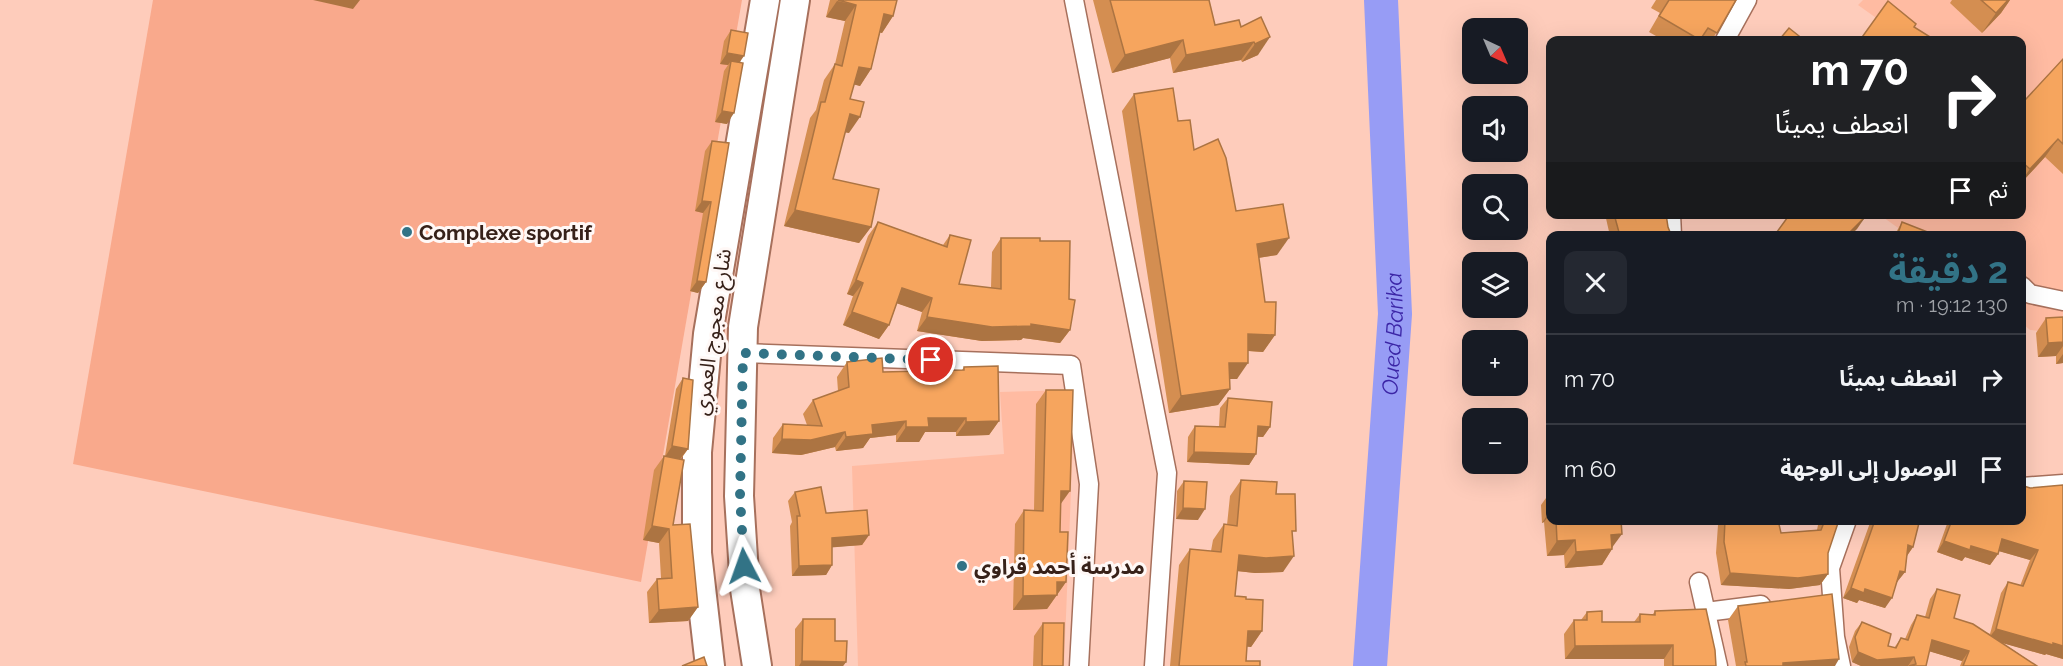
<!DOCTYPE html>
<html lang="ar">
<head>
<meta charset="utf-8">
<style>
	body { margin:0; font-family:Raleway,"Noto Sans Arabic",sans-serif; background:#242831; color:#f1f3f6; direction:rtl; height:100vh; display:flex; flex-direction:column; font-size:22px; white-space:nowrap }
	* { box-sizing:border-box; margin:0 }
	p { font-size:20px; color:#9ea1a6 }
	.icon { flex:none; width:33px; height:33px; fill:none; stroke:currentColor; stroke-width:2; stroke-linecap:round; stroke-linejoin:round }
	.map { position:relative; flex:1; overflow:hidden; direction:ltr }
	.details { position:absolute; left:1546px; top:231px; width:480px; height:294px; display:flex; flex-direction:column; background:#171b24; border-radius:12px; box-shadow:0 6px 24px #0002; direction:rtl }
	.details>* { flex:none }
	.top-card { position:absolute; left:1546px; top:36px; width:480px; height:183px; border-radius:12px; box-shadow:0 6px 24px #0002; direction:rtl; background:#202124; color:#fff; overflow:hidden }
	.needle { width:39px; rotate:136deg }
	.tools { position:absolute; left:1462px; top:18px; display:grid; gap:12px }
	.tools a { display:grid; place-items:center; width:66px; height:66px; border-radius:12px; background:#171b24; box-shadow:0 6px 24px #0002; font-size:30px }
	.pin { position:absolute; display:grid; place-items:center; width:51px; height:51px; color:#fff; margin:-26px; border:3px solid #fff; border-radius:50%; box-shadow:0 2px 6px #0007 }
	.me { position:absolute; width:66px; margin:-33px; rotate:356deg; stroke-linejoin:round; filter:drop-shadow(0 0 4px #0008) }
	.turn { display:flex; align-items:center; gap:21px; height:126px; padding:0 18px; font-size:27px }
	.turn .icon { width:78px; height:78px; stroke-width:2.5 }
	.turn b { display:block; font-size:42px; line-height:51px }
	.then { display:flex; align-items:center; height:57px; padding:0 18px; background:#0003; gap:12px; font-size:22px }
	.round { display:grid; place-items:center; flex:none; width:63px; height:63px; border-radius:12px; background:#242831 }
	.summary { display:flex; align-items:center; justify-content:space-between; height:102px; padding:0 18px }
	h1 { font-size:36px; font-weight:700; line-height:45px; color:#327386 }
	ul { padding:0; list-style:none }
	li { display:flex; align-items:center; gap:18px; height:90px; padding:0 18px; border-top:2px solid #363941 }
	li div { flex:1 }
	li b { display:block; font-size:22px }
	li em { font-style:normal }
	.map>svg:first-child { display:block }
</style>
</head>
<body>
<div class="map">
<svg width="2063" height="666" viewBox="0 0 2063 666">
	<rect width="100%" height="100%" fill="#feccbb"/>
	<g fill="#ffbba2">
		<polygon points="1863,0 2063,0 2063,333 2030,330 2022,323 2022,236 1908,235 1880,215 2022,214 2022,40 1907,40 1858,5"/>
		<polygon points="1075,390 1064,666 858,666 852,466 1004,454 1000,392"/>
	</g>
	<polygon fill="#f9a98c" points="153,0 742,0 641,582 73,464"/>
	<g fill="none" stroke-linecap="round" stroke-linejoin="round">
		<path stroke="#979cf5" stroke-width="34" id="s1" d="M1370,666L1395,314L1381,0"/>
		<defs>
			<g id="street">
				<polyline points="1074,0 1167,473 1154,666"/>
				<polyline points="1725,40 1747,0"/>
				<polyline points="1671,214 1672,236"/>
				<polyline points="2022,286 2030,294 2063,301"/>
				<polyline points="743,353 1071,365 1089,484 1079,666"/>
				<polyline points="2022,487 2063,484"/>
				<polyline points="1699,582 1718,666"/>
				<polyline points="1706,612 1761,605"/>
				<polyline points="1841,666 1835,637 1830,568 1847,520"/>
			</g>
			<g id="primary">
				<polyline points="710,666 697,553 697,452 708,334 765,0"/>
				<polyline points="757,666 745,589 739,496 743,327 795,0"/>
			</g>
		</defs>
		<use href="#street" stroke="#a7705c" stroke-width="21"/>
		<use href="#primary" stroke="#a7705c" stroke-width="32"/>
		<use href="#street" stroke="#fff" stroke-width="18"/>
		<use href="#primary" stroke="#fff" stroke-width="28"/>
	</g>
	<g fill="#d48e51">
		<polygon points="830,0 897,0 893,16 882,33 880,32 871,69 860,86 854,84 850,99 849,133 845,132 833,179 871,227 859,243 784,226 810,118 816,110 824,80 835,64 845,21 826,17"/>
		<polygon points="1093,0 1209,0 1215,25 1241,27 1261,17 1258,55 1242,62 1241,60 1173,73 1170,58 1112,73"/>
		<polygon points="1656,0 1736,0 1712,40 1663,40 1649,32 1660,13 1651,8"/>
		<polygon points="1952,0 2010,0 2001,13 1982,33 1950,3"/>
		<polygon points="731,30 740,62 727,124 715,122 724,71 728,65 720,64 724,41"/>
		<polygon points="2063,59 2063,174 2045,157 2022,182 2022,96 2026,99"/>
		<polygon points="1134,94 1178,121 1194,150 1236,211 1277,255 1258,258 1265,302 1275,335 1263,352 1248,351 1237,379 1230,379 1230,389 1218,405 1169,413 1122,111"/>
		<polygon points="712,141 729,143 706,282 698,293 690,291 703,213 695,211 705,151"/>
		<polygon points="1605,214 1666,214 1668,227 1670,232 1676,236 1610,236"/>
		<polygon points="878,222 943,245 950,235 959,284 991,288 992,252 1001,238 1040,241 1070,330 1060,343 1023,338 1021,340 982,341 917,331 922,312 897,303 889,325 879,339 843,325 853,296 847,294 868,236"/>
		<polygon points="1902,222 1929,236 1894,236"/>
		<polygon points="2063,317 2063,363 2056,364 2056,356 2038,357 2036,333 2046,318"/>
		<polygon points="847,362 883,372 962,370 964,367 999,421 989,435 956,436 956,432 925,432 919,442 896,442 896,435 870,438 863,448 836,451 835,447 801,455 772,453 773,438 783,424 807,425 803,414 813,400 838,391 837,377"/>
		<polygon points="683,378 688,449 681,459 673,525 698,607 688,621 649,623 647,592 657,579 661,578 659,543 643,540 654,470 664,456 665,456 676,389"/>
		<polygon points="1046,390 1060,505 1060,532 1066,582 1047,609 1013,610 1015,524 1024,510 1034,510 1036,404"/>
		<polygon points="1228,398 1270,427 1263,437 1257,437 1256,454 1249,465 1187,462 1188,437 1195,426 1219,427 1220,408"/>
		<polygon points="1241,480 1276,494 1293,536 1283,572 1255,573 1237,571 1235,596 1246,599 1262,631 1251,647 1247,646 1246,661 1260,666 1170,666 1179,565 1190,549 1211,551 1213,540 1224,524 1227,525 1230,496"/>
		<polygon points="1184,481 1198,520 1176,519 1177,491"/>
		<polygon points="2063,485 2063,659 2046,654 2045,655 2003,643 2037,666 1960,666 1962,661 1929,651 1926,666 1861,666 1852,662 1849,647 1855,631 1862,622 1888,646 1894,648 1901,638 1905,639 1911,625 1917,615 1925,617 1930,599 1937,589 1954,618 1990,634 2001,593 2008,582 2020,586 2030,560 1999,551 1998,554 1990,565 1965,557 1962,561 1937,552 1947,524 1950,520 2022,520 2024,486 2030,488"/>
		<polygon points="1551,491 1551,520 1621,520 1612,549 1602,565 1565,568 1564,555 1547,556 1544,522 1542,523 1541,505"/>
		<polygon points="795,492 826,513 869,535 862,545 832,547 832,565 826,575 792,576 790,526 792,522 788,501"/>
		<polygon points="1721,520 1725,520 1781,533 1817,530 1819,520 1839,520 1828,553 1828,574 1820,585 1789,589 1721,585 1716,553 1718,525"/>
		<polygon points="1871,520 1917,520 1913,547 1907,556 1905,572 1897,582 1885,608 1859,600 1857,603 1843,598"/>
		<polygon points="1738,606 1835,666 1736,666 1728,620"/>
		<polygon points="1655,611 1716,666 1664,666 1664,659 1565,659 1564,634 1574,620 1581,620 1587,612 1602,622 1634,622 1640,614 1653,614"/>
		<polygon points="803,619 835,641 846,662 843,666 795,666 795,629"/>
		<polygon points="1043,623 1063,666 1033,666 1034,636"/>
	</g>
	<g fill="#ac7442">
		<polygon points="313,0 360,0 353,9"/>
		<polygon points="2008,0 2010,0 2001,13 1982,33 1996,13"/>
		<polygon points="837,1 856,5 845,21 826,17"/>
		<polygon points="884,14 893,16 882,33 873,31"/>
		<polygon points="1270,37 1258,55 1242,62 1255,44"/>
		<polygon points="1183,40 1170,58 1112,73 1125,55"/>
		<polygon points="1254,42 1241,60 1173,73 1186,55"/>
		<polygon points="727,53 744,56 737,66 731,61 728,65 720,64"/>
		<polygon points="859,67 871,69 860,86 848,83"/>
		<polygon points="722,111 734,113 727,124 715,122"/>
		<polygon points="850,114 860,117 849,133 839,131"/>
		<polygon points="2058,139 2045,157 2022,182 2022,180 2030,169"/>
		<polygon points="702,201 711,202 703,213 695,211"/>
		<polygon points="795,210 871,227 859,243 784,226"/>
		<polygon points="1866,216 1857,229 1850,236 1846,236"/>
		<polygon points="1289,238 1277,255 1245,260 1257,244"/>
		<polygon points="856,280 863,283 853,296 847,294"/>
		<polygon points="697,281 706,282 698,293 690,291"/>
		<polygon points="902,288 932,298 922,312 893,302"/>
		<polygon points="852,312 889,325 879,339 843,325"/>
		<polygon points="927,317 1031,324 1070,330 1060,343 1023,338 1021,340 982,341 917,331"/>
		<polygon points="1248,334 1275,335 1263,352 1236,350"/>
		<polygon points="2063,342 2063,346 2056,356 2038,357 2048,343"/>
		<polygon points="2063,354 2063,363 2056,364"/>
		<polygon points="1229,363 1248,363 1237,379 1218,379"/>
		<polygon points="1230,389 1218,405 1169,413 1181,396"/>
		<polygon points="928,418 966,418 956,432 925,432 919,442 896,442 906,427"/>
		<polygon points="906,421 896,435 870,438 863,448 836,451 846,437 872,425"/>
		<polygon points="999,421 989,435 956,436 966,422"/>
		<polygon points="1258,426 1270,427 1263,437 1250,436"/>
		<polygon points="845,432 835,447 801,455 772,453 782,439"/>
		<polygon points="672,446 688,449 680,459 665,457"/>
		<polygon points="1194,452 1256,454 1249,465 1187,462"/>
		<polygon points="1061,491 1070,491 1060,505"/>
		<polygon points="1183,508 1205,509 1198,520 1176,519"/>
		<polygon points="1551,510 1551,513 1544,522 1542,523"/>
		<polygon points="652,526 669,529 659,543 643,540"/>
		<polygon points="1622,534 1611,549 1611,535"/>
		<polygon points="869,535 862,545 825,548 832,538"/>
		<polygon points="2002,539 2038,550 2030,560 1995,550"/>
		<polygon points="1575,540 1564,555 1547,556 1557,541"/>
		<polygon points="1944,541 1971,546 1998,554 1990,565 1965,557 1962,561 1937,552"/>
		<polygon points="1908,545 1913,547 1906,557"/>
		<polygon points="1612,549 1602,565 1565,568 1576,552"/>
		<polygon points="1239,555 1294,556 1283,572 1255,573 1228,570"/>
		<polygon points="832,565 826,575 792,576 799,566"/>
		<polygon points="1900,571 1905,572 1897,582 1893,582"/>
		<polygon points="1730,573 1828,574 1820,585 1789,589 1721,585"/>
		<polygon points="1057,582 1066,582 1047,609 1013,610 1023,596"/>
		<polygon points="1851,588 1865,589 1892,598 1885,608 1859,600 1857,603 1843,598"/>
		<polygon points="698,607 688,621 649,623 659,610"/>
		<polygon points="1996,629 2063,646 2063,659 2046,654 2045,655 1988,639"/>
		<polygon points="1248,631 1262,631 1251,647 1238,646"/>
		<polygon points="1932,640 1969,651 1962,661 1925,650"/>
		<polygon points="1673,645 1664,659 1565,659 1575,646"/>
		<polygon points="1858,652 1914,657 1908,666 1861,666 1852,662"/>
		<polygon points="1839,659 1835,666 1781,666 1783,663"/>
		<polygon points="802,661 846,662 843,666 799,666"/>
	</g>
	<g fill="#f6a55e" stroke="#ac7442" stroke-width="1.5">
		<polygon points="838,0 897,0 893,16 884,14 871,69 859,67 850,99 864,102 860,117 850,114 833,179 879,189 871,227 795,210 821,102 825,102 835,64 842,66 856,5"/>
		<polygon points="1110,0 1209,0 1215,25 1239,20 1241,27 1261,17 1270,37 1255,44 1254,42 1186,55 1183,40 1125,55"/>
		<polygon points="1669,0 1736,0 1717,33 1708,28 1700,40 1659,16"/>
		<polygon points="1981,0 2008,0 1996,13"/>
		<polygon points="1888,1 1916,24 1914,27 1935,40 1860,40"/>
		<polygon points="1789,28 1804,40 1779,40"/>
		<polygon points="731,30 748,33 744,56 727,53"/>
		<polygon points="2063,59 2063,144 2058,139 2030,169 2022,162 2022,96 2026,99"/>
		<polygon points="731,61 743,63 734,113 722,111"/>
		<polygon points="1173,88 1178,121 1190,120 1194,150 1218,139 1226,158 1236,211 1283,204 1289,238 1257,244 1265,302 1276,302 1275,335 1248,334 1248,363 1229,363 1230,389 1181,396 1134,94"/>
		<polygon points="712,141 729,143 706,282 697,281 711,202 702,201"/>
		<polygon points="1614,214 1666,214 1668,227 1670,232 1676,236 1620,236"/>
		<polygon points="1790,214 1864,214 1866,216 1846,236 1774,236"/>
		<polygon points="878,222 947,247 950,235 971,240 959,284 1001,289 1001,238 1040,238 1040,241 1070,241 1069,299 1075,300 1070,330 1031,324 1031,326 992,327 927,317 932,298 902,288 889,325 852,312 863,283 856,280"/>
		<polygon points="1902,222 1930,233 1929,236 1897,236"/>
		<polygon points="2063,317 2063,342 2048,343 2046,318"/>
		<polygon points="882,358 883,372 964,370 964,367 998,366 999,421 966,422 966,418 928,418 929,427 906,427 906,421 872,425 873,434 846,437 845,432 811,440 782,439 783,424 822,426 813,400 849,387 847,362"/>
		<polygon points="683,378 693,380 688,449 672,446"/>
		<polygon points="1046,390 1073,390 1070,491 1061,491 1060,532 1068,532 1066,582 1057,582 1057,595 1023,596 1024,510 1043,511"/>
		<polygon points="1228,398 1272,402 1270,427 1258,426 1256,454 1194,452 1195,426 1225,427"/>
		<polygon points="664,456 684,460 673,525 690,524 698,607 659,610 657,579 672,578 669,529 652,526"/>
		<polygon points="1241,480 1277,482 1276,494 1295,494 1296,531 1292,531 1294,556 1266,558 1239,555 1235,596 1246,597 1246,599 1263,600 1262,631 1248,631 1246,661 1260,661 1260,666 1179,666 1190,549 1221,552 1224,524 1237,526"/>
		<polygon points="1184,481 1207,482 1205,509 1183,508"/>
		<polygon points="2022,484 2024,486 2030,488 2063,485 2063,646 2053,643 2053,645 1996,629 2008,582 2023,586 2038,550 2002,539 1998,554 1971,546 1970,550 1944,541 1952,520 1973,520 1977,522 1977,520 2022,520"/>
		<polygon points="821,487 826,513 828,513 867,510 869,535 832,538 832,565 799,566 797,516 800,516 795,492"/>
		<polygon points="1556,520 1621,520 1622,534 1611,535 1612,549 1576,552 1575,540 1557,541"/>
		<polygon points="1725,520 1778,520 1781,533 1821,530 1825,520 1839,520 1828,553 1828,574 1798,578 1730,573 1724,542"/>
		<polygon points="1875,520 1917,520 1916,522 1919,523 1913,547 1908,545 1905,572 1900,571 1892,598 1865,589 1864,593 1851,588"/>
		<polygon points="1937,589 1960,595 1954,618 1973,624 2037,666 1963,666 1969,651 1932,640 1926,666 1909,666 1916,664 1914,657 1877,660 1858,652 1855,637 1862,622 1891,634 1888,646 1896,648 1901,638 1908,640 1917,615 1929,618"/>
		<polygon points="1832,594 1839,659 1783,663 1783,666 1746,666 1745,662 1747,662 1738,606"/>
		<polygon points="1706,609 1715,650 1716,666 1673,666 1673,645 1575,646 1574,620 1587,620 1587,612 1602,611 1602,622 1640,622 1640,614 1655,615 1655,611"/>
		<polygon points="803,619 835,619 835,641 847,641 846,662 802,661"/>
		<polygon points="1043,623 1064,623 1063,666 1042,666"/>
		<polygon points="704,657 707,666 682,666"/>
	</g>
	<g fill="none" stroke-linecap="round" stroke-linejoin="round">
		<polyline stroke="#327386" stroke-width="10" stroke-dasharray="0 18" points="744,566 740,496 743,353 931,360"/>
	</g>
	<g fill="#327386" stroke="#fff8f6" stroke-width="2">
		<circle cx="407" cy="232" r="6"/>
		<circle cx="962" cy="566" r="6"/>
	</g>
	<g text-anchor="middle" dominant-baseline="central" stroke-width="6" stroke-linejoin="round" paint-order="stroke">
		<g font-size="21" font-weight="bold" fill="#372119" stroke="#fff8f6" text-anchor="start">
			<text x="419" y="232">Complexe sportif</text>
			<text x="974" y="566">مدرسة أحمد قراوي</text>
		</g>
		<g font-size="21" fill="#372119" stroke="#fff8f6">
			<text transform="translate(712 332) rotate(-82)">شارع معجوج العمري</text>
		</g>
		<g font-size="22" font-style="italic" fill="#3b25a6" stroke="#fff8f6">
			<text stroke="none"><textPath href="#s1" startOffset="333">Oued Barika</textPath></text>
		</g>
	</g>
</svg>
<div class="tools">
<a><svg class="needle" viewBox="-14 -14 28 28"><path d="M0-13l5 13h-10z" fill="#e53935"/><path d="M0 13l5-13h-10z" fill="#9ea1a6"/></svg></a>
<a><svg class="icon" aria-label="sound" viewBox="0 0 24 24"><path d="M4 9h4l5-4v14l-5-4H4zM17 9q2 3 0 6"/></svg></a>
<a><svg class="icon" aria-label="search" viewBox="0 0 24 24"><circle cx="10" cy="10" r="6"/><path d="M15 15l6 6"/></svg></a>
<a><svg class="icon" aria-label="layers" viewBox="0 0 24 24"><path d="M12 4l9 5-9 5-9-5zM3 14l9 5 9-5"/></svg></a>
<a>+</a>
<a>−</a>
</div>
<div class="pin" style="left:931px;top:360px;background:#d93025"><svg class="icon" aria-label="arrive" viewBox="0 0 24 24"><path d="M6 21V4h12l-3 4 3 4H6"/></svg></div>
<svg class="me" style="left:744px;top:566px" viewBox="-20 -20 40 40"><path d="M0-17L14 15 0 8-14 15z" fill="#327386" stroke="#fff" stroke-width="4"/></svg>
<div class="top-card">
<div class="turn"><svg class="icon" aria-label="right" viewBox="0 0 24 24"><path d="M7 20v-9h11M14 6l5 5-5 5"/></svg><div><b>70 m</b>انعطف يمينًا</div></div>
<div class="then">ثم<svg class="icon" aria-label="arrive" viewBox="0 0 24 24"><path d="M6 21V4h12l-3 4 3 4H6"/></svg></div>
</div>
<section class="details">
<div class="summary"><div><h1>2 دقيقة</h1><p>130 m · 19:12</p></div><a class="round"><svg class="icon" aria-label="close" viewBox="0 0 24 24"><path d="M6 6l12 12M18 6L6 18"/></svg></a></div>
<ul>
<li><svg class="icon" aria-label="right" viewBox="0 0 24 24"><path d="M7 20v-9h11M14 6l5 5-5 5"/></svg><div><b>انعطف يمينًا</b></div><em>70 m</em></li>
<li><svg class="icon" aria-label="arrive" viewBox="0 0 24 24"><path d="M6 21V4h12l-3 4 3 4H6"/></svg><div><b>الوصول إلى الوجهة</b></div><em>60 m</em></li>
</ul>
</section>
</div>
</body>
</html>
